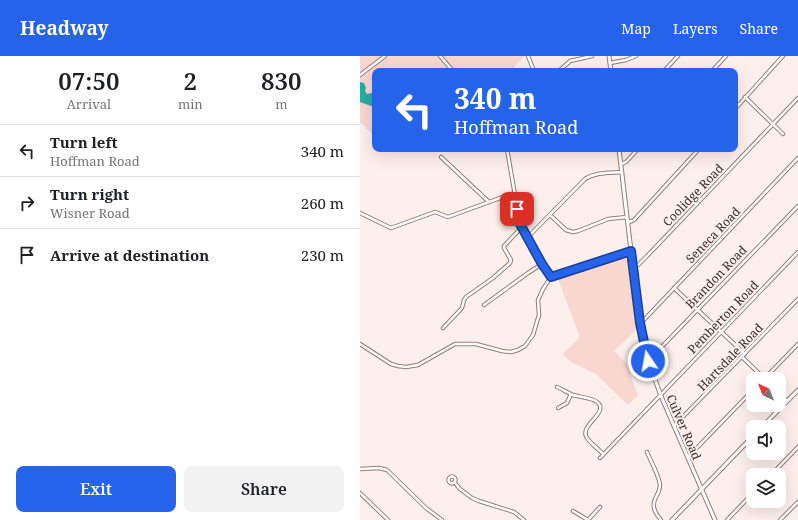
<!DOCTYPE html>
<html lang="en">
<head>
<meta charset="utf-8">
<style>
	body { margin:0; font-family:"Noto Serif",serif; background:#f2f2f2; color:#202124; height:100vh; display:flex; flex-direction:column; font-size:15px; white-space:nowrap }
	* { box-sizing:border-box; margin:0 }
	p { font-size:13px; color:#757577 }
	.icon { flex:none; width:22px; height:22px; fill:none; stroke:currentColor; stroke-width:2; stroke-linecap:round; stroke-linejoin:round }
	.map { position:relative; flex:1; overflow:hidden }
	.details { display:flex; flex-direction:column; background:#fff; width:360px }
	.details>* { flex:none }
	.hud { position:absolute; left:12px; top:12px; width:366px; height:84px; border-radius:8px; box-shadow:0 4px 16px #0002; background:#2563eb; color:#fff; overflow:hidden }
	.needle { width:26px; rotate:317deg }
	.controls { position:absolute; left:386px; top:316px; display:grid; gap:8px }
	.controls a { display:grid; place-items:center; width:40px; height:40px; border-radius:8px; background:#fff; box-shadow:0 4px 16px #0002; font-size:20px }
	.pin { position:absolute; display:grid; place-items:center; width:34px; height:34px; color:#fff; margin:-17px; border-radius:8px; box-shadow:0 2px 6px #0006 }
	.me { position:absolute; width:44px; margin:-22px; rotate:348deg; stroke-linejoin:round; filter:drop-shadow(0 0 3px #0008) }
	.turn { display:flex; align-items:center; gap:14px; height:84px; padding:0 16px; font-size:18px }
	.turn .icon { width:52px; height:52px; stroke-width:2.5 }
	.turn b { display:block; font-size:28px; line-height:34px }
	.eta { display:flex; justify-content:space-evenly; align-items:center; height:68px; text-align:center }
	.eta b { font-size:24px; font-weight:600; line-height:28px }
	.button { display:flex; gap:8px; margin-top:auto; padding:8px 16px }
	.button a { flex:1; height:46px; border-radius:8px; background:#2563eb; color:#fff; font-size:16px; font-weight:600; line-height:46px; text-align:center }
	.button a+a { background:#f2f2f2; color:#202124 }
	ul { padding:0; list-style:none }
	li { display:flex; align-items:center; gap:12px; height:52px; padding:0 16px; border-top:1px solid #e0e0e0 }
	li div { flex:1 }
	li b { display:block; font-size:15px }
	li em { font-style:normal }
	header { display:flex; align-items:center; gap:24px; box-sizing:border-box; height:56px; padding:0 20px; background:#2563eb; color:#fff }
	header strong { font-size:19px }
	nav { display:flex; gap:22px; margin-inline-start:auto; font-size:14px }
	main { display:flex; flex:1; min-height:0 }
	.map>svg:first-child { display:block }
</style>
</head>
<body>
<header>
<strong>Headway</strong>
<nav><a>Map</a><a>Layers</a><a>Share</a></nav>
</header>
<main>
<section class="details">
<div class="eta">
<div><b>07:50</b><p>Arrival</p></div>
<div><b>2</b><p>min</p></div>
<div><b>830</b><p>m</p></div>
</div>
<ul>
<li><svg class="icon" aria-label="left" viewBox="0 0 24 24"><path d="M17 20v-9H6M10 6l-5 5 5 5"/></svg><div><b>Turn left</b><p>Hoffman Road</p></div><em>340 m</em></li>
<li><svg class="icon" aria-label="right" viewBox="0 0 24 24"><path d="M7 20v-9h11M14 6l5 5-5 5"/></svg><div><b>Turn right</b><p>Wisner Road</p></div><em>260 m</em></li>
<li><svg class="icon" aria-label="arrive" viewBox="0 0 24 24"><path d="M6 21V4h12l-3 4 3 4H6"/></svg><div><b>Arrive at destination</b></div><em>230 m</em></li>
</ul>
<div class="button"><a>Exit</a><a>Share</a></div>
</section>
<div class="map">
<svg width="438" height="464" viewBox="0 0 438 464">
	<rect width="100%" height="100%" fill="#fdefeb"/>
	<g fill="#f7d7ce">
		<polygon points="0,0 165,0 150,15 15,15 15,81 0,66"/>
		<polygon points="266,198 268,198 270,199 279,271 254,295 269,310 272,324 278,339 268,349 236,318 211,306 203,298 220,281 197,220"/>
	</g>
	<polygon fill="#2baba3" points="0,26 4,27 6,32 5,35 7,38 12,37 15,39 15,51 14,51 0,46"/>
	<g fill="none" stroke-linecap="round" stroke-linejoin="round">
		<defs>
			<g id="minor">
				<polyline points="80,0 93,15"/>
				<polyline points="168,0 174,15"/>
				<polyline points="250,7 266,4 276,0"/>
				<polyline points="199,15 210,5 232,0"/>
				<polyline points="304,15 318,0"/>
				<polyline points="352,15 366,0"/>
				<polyline points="0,19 25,0"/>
				<polyline points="385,41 423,78"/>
				<polyline points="375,53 423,0"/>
				<polyline points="147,93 160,168 182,208 191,221"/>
				<polyline points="81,101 129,146"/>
				<polyline points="261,108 266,106 278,93"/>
				<polyline points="0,157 31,172 75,156 88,161 154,137"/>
				<polyline points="190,159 206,174 213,176 218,175 248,163 267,161"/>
				<polyline points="268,166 272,165 274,164 339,93"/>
				<path d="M167,182L225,123C236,116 250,117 262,116"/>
				<polyline points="273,211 278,209 287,200 438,42"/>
				<polyline points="314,232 385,298"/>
				<polyline points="124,249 168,217 182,208"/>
				<polyline points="281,267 438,102"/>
				<polyline points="83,272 102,252 104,244 106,241 133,222 150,207 151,204 144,192 144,190 161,172"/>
				<polyline points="0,288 31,308 38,310 46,311 58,309 95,288 116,288 142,295 151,296 158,294 165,290 173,279 179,259 178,244 183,233 191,221 271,195"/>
				<polyline points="382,301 405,323"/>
				<polyline points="288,305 438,150"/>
				<polyline points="404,323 438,288"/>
				<path d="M197,331C202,333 208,337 213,339C219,341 233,342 237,346C250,356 221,368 226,380C228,386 239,393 243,398"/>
				<polyline points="419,337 427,345"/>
				<polyline points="198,352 207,347 211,338"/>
				<polyline points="314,370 438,243"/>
				<path d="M287,396C291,406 299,419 300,429C300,434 298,437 296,441C291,450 295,457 301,464"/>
				<polyline points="328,401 393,334"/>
				<polyline points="240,402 438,196"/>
				<polyline points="0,413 19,412 27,414 66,452 82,464"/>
				<polyline points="411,419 438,391"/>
				<circle cx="92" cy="424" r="3.5"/>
				<polyline points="94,426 100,433 112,442 119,445 154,456 164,464"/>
				<polyline points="0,437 28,464"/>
				<polyline points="213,455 228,464"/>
				<polyline points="228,464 240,451"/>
				<polyline points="367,464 393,437"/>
				<polyline points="420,464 438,446"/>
			</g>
			<g id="major">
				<polyline points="249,0 251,15"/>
				<polyline points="259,93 277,246 286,299 301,340 355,464"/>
				<polyline points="402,371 438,334"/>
				<polyline points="312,464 393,380"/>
			</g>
		</defs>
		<use href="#minor" stroke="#987b73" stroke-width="4.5"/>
		<use href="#major" stroke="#987b73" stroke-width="5"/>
		<use href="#minor" stroke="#fff" stroke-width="2.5"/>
		<use href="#major" stroke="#fff" stroke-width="3"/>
	</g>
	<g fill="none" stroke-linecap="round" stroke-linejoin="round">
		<defs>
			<polyline id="route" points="157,153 160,168 182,208 191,221 271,195 280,267 288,305"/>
		</defs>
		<use href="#route" stroke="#184099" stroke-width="10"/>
		<use href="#route" stroke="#2563eb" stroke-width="7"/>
	</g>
	<g text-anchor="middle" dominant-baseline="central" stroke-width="4" stroke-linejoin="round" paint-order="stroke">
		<g font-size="12" fill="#392c29" stroke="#fdefeb">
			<text transform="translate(333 139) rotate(-46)">Coolidge Road</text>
			<text transform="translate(353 179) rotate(-46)">Seneca Road</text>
			<text transform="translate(356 221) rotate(-46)">Brandon Road</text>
			<text transform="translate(363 261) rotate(-46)">Pemberton Road</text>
			<text transform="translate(370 301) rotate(-46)">Hartsdale Road</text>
			<text transform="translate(324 371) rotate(67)">Culver Road</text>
		</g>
	</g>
</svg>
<div class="controls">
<a><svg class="needle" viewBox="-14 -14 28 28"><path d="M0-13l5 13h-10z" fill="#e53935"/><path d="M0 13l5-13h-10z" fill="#757577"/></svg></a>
<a><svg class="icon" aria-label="sound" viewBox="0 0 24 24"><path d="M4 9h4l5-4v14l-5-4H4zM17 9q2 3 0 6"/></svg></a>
<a><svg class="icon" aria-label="layers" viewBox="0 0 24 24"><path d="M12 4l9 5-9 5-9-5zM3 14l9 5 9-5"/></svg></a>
</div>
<div class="pin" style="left:157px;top:153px;background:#d93025"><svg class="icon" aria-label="arrive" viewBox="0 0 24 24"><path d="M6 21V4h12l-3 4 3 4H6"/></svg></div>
<svg class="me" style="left:288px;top:305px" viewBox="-20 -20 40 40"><circle r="17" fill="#2563eb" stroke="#fff" stroke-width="3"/><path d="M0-11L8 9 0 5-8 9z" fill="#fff"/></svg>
<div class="hud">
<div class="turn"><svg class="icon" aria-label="left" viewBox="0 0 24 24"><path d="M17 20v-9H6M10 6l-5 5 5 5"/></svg><div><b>340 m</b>Hoffman Road</div></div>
</div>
</div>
</main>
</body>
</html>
